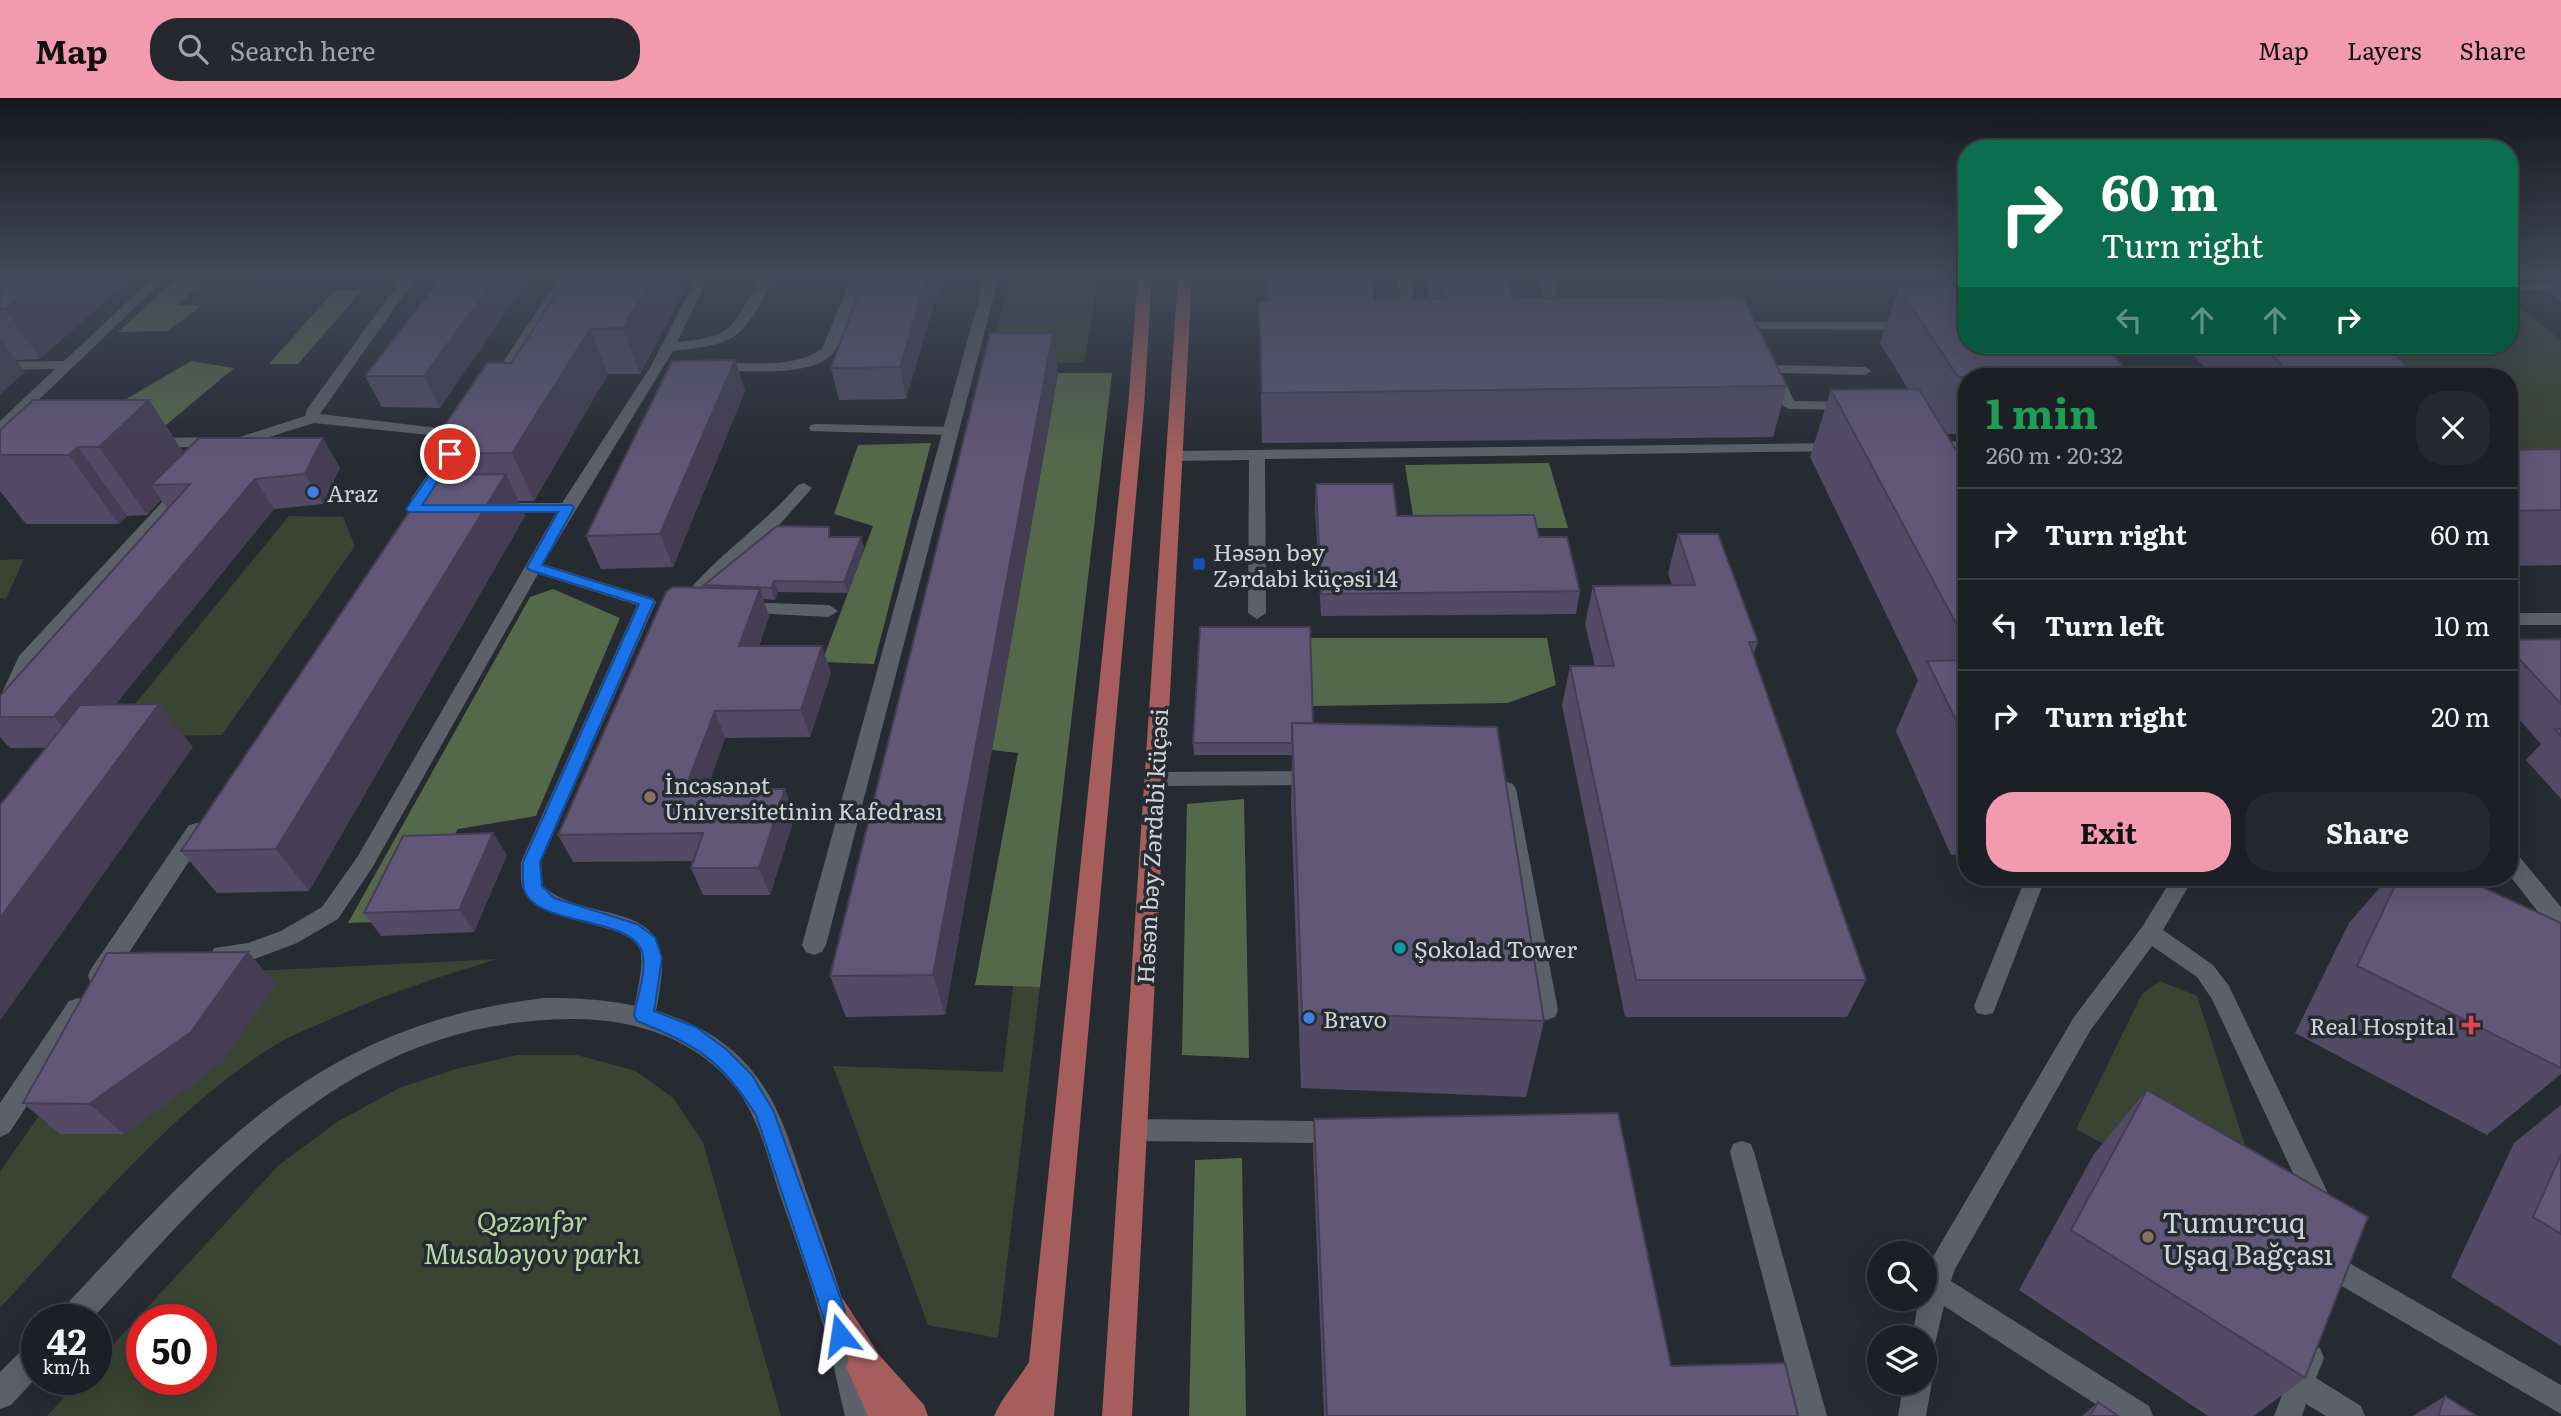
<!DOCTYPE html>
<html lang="en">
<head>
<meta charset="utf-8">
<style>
	body { margin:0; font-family:Literata,serif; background:#25282d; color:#f1f3f6; height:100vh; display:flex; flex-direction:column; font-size:26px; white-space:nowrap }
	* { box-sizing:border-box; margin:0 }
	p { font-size:23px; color:#a0a3a7 }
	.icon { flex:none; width:38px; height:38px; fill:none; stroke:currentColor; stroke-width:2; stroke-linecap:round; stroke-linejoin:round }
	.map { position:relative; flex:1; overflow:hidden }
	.details { position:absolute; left:1958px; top:270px; width:560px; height:518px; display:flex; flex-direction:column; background:#1c2025; border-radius:28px; box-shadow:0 7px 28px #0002,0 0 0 2px #3a3e42 }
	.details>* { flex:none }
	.guide { position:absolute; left:1958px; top:42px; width:560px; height:214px; border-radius:28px; box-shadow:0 7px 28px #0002,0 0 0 2px #3a3e42; background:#0b6e4f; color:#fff; overflow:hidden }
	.buttons { position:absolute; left:1867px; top:1143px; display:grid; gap:14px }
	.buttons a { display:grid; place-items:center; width:70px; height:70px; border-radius:50%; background:#1c2025; box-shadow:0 7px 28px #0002,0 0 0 2px #3a3e42; font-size:35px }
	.speed { position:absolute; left:21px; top:1206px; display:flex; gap:14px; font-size:35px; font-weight:700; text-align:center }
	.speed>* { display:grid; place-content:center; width:91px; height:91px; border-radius:50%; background:#1c2025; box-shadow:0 7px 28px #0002,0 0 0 2px #3a3e42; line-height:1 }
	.speed small { font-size:18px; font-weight:400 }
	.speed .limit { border:10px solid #d22; background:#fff; color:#111 }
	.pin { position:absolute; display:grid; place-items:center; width:60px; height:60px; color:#fff; margin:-30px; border:4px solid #fff; border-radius:50%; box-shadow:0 2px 7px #0007 }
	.me { position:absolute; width:77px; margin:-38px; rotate:345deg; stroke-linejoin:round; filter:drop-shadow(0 0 5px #0008) }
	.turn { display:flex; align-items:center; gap:24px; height:147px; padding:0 28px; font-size:32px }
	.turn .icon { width:91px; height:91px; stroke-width:2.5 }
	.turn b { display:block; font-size:49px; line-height:60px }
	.lanes { display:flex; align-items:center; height:66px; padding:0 28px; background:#0003; justify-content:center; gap:35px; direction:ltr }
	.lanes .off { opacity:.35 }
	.round { display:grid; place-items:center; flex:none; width:74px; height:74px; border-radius:28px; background:#25282d }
	.head { display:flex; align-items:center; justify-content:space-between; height:119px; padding:0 28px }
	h1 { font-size:42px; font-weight:700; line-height:52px; color:#1e9e55 }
	.cta { display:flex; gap:14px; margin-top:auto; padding:14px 28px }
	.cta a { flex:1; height:80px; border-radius:28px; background:#f29aae; color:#111; font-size:28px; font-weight:700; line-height:80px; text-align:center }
	.cta a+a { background:#25282d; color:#f1f3f6 }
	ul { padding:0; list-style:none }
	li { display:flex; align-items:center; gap:21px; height:91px; padding:0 28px; border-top:2px solid #3a3e42 }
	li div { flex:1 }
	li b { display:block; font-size:26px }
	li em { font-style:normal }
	header { display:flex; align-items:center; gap:42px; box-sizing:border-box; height:98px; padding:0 35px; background:#f29aae; color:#111 }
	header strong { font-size:33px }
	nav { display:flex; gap:38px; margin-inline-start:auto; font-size:24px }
	.search { width:490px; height:63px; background:#25282d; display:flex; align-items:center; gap:18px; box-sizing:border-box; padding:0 24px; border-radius:28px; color:#a0a3a7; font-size:26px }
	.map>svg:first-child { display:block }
</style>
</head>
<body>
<header>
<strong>Map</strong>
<div class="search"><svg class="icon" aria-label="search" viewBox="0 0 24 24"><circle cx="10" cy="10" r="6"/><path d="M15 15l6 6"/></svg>Search here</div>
<nav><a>Map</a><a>Layers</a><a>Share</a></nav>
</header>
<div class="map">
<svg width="2561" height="1318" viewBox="0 0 2561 1318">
	<rect width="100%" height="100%" fill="#262a31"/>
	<g fill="#394432" fill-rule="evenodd">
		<polygon points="1011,178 1099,178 1084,265 988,264"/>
		<polygon points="2510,201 2561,242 2561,382 2510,381 2510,278 2364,278 2332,247 2510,247"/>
		<polygon points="289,418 343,419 355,448 222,637 108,639"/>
		<polygon points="24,461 6,501 0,500 0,462"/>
		<path d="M498,861C438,879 380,898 324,924C309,931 294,936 280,944C172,1009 85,1119 0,1210V1074L135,879Z"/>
		<polygon points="2160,883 2197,898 2275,1140 2076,1031 2142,896"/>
		<polygon points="1013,888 1040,889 998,1240 928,1227 833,968 1003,974"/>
		<path d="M517,957H577L636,973L673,1000L703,1044L781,1318H47L81,1281H96V1265L279,1067L337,1024L399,990L456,971ZM142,1222H201V1281H142Z"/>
	</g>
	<g fill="#56684a">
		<polygon points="176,181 205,181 178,207 201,208 167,233 118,234"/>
		<polygon points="363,191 298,266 269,266 334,193"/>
		<polygon points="191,263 234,270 166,327 67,336"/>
		<polygon points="1058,275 1112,275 1040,889 975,887 1018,655 992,652"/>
		<polygon points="931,345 874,566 822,564 873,428 834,416 858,347"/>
		<polygon points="1549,365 1568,430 1415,430 1405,367"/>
		<polygon points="553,491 620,520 536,718 458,731 403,823 348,825 530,499"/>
		<polygon points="1310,540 1547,540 1556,587 1508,605 1312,608"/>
		<polygon points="1244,701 1249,960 1182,957 1187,706"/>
		<polygon points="1242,1060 1246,1318 1189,1318 1195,1062"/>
	</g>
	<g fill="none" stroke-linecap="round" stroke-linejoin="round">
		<g fill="#5c6068" fill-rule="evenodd">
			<polygon points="155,178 168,178 5,334 0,335 0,323 55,271 0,272 0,264 64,263"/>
			<polygon points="404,178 417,178 320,316 463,333 471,338 468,341 314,325 244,347 229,356 221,351 224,348 152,350 144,345 152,340 220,339 225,341 226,346 234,341 305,318 307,311"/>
			<path d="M697,178H709L677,244C737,238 730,230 759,183L764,182L771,186C741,243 736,246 673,253L543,466L653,500L656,504L541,764L543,788C586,827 673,799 661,881C659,895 658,911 652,924L644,927L636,924L633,917C635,901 645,867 640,852C629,821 534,828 523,791C520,783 521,772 521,764L637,507L538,476L372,770L338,821L297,845L249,863L222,865L214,862L211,856L214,850L248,845L281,833L322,809L358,758L556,415H495L487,410L495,405H562L651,268Z"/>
			<path d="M852,178H864C858,195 844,242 834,254C814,281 742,272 712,272L705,268L712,264C748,264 790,272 822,251Z"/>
			<polygon points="1397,178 1409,178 1419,221 1417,224 1412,225 1405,221"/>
			<polygon points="1539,178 1551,178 1561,211 1569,222 1567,225 1557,225 1547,212"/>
			<polygon points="2561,184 2561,192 2510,193 2510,185"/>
			<polygon points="1731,224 1911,224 1918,228 1911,232 1726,231 1724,228"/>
			<polygon points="1772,267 1865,269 1872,273 1865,277 1781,275 1794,303 1851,304 1858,308 1851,312 1789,311 1782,307 1768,277 1769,275 1765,271"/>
			<polygon points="816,326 950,329 957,333 950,337 811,333 809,330 811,327"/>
			<polygon points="1967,343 1967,353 1930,354 1922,349 1930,344"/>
			<polygon points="1836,345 1844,350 1841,353 1265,361 1266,515 1257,521 1248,515 1249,362 1174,363 1166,358 1174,353"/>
			<path d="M804,385L812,390L782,424L692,512H680L677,508C706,465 763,428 798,387Z"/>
			<polygon points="183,386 189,388 191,391 189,394 47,546 33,564 9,621 7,626 0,628 0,599 19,558 177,388"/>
			<polygon points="742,504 829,507 838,513 829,519 736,514 733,510 736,506"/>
			<rect x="2510" y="515" width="51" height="12"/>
			<polygon points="1315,673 1322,675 1325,680 1322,685 1315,687 1155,688 1148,686 1145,681 1148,676 1155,674"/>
			<polygon points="1495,680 1513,686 1516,691 1558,912 1555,919 1547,922 1539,919 1536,912 1497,695 1488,692 1485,687 1488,682"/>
			<polygon points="2026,779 2054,779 2051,785 2042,789 1996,908 1993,915 1985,917 1977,915 1974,908"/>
			<polygon points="2173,779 2194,779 2163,832 2213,867 2229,888 2334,1108 2330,1116 2321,1120 2312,1116 2212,901 2197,879 2152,848 2090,933 1955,1171 1951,1183 2149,1308 2153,1318 2114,1318 1944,1208 1934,1250 1925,1254 1925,1239 1912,1239 1919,1200 1925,1200 1925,1183 1934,1157 2074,919 2142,829"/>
			<polygon points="1134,1021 1312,1023 1321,1026 1324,1034 1321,1042 1312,1045 1134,1043 1125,1040 1122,1032 1125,1024"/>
			<polygon points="1742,1043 1751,1046 1754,1054 1827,1318 1799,1318 1730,1054 1733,1046"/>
			<polygon points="2344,1162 2561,1287 2561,1316 2335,1184 2331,1175 2335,1166"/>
			<polygon points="2310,1246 2320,1250 2324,1260 2316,1280 2361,1308 2365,1318 2326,1318 2306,1306 2302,1318 2274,1318 2300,1250"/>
			<polygon points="1925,1273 1932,1284 1926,1318 1898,1318 1904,1284 1925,1284"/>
		</g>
		<g fill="#5c6068" fill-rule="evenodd">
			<polygon points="560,178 574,178 502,290 490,290 488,287"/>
			<polygon points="985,178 999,178 826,847 822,854 814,857 806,854 802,847"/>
			<polygon points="457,341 465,346 429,401 420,406 414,405 411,401 451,342"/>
			<polygon points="197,725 205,727 208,733 205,739 109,885 100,888 91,885 88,878 91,871 189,727"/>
			<polygon points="2510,754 2518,757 2561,809 2561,835 2553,833 2510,778"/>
			<polygon points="78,900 87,903 90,910 87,917 9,1035 0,1039 0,1005 69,903"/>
		</g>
		<g fill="#5c6068" fill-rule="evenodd">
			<path d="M544,900C624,899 714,914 762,986C786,1022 796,1065 810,1104C835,1175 857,1245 875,1318H845C837,1285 831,1252 821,1220C809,1178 794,1138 780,1097C768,1062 760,1023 738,993C698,940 633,920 569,921C350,924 227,1073 91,1222H57L61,1212C210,1054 314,927 544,900Z"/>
			<polygon points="37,1242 37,1279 11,1307 0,1311 0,1274 27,1247"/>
		</g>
		<g fill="#a65e5c" fill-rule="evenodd">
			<path d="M1138,178H1152L1144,309L1054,1318H994C1002,1299 1018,1282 1029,1264L1128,309Z"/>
			<polygon points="1178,178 1192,178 1132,1318 1102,1318"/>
			<polygon points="833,1197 843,1201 880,1258 924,1307 928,1318 868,1318 846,1269 849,1262 819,1211 823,1201"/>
		</g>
	</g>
	<g fill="#534b66">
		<polygon points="0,178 40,261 16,262 25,274 0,296"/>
		<polygon points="443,178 440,310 382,309 365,278"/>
		<polygon points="568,178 684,192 640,276 608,276 534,403 518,403 525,418 309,793 217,795 181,753 444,377 430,349 511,265"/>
		<polygon points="865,178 942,178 906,301 839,302 831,270"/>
		<polygon points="1264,178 1370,178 1375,202 1430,202 1425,178 1506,178 1513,201 1787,288 1773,339 1262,345 1259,204 1266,204"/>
		<polygon points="2528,178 2561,178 2561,204 2550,195 2558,182 2533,182"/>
		<polygon points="1899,190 2130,277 2129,278 1967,278 1967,336 1946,336 1967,370 1967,756 1951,757 1896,633 1918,582 1810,359 1831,292 1908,291 1880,245"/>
		<polygon points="2184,247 2384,247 2418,278 2212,278"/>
		<polygon points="735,262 745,293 673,469 601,471 586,438"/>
		<polygon points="1058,275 945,917 846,919 830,878"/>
		<polygon points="149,302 184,355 340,370 323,406 274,411 115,607 193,649 10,650 0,639 0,598 168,411 161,402 147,417 127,418 119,426 26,426 0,393 0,332"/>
		<polygon points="2561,351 2561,467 2510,468 2510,352"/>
		<polygon points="1316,386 1397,418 1539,439 1580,493 1576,516 1321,518 1315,409"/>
		<polygon points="1678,436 1758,544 1753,557 1866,882 1847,919 1625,919 1562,607 1570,568 1595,568 1585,526 1593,488 1672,487 1668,475"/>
		<polygon points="832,439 861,439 864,450 848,495 778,494 775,502 763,501 769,518 759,548 831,575 810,639 725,640 707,691 795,718 770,797 703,797 691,770 694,763 573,764 558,737 705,490 704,487"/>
		<polygon points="2561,541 2561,701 2526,662 2541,646 2510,611 2510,542"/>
		<polygon points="1313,625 1544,923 1526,999 1301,990 1291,705 1292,657 1194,657 1193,645"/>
		<polygon points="507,757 474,834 381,838 364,815"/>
		<polygon points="2389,779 2460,779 2561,825 2561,976 2487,1037 2295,935 2349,825"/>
		<polygon points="276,886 222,965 124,1036 60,1036 23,1005"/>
		<polygon points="2147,992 2305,1280 2254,1318 2208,1318 2019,1192 2094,1056"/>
		<polygon points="2561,1007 2561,1248 2451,1179 2514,1045"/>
		<polygon points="1314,1021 1671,1268 1798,1318 1324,1318 1313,1055"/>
		<polygon points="2445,1298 2477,1318 2413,1318"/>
		<polygon points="2098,1304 2118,1318 2082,1318"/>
	</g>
	<g fill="#443d53">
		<polygon points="46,178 134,178 40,261 5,211"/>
		<polygon points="497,178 531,178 440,310 424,278"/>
		<polygon points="653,178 679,178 684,192 640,276 623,230"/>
		<polygon points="927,178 942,178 906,301 900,269"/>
		<polygon points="590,231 608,276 534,403 512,355"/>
		<polygon points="1053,235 1058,275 945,917 933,877"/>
		<polygon points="0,240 25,274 0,296"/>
		<polygon points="735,262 745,293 673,469 660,436"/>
		<polygon points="149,302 193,370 151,387 161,402 147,417 99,349"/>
		<polygon points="323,340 340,370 323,406 305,376"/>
		<polygon points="78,349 127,418 119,426 69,357"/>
		<polygon points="506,376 525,418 309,793 276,751"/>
		<polygon points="255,381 274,411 81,649 54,619"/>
		<polygon points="861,439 864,450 848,495 844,484"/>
		<polygon points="774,483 778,494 775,502 771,490"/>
		<polygon points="760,491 769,518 749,575 739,548"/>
		<polygon points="822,548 831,575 810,639 801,612"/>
		<polygon points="159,606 193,649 0,923 0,820"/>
		<polygon points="715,613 725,640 697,718 685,691"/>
		<polygon points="785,691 795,718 770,797 759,770"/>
		<polygon points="493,735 507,757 474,834 459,812"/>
		<polygon points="248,854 276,886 222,965 124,1036 89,1006"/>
	</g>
	<g fill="#615777" stroke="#443d53" stroke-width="2">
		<polygon points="0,178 46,178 5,211 0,211"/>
		<polygon points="443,178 497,178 424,278 365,278"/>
		<polygon points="568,178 653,178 623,230 590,231 512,355 442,356 446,349 430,349 487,265 511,265"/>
		<polygon points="865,178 927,178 900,269 831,270"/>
		<polygon points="1267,178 1370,178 1375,202 1445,201 1439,178 1506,178 1513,201 1742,198 1787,288 1262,295 1259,204 1269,203"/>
		<polygon points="1967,189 1967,247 2105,247 2130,277 2124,277 2125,278 1958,279 1899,190"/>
		<polygon points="990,235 1053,235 933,877 830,878"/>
		<polygon points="2262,247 2384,247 2418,278 2292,278"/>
		<polygon points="735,262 660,436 586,438 672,263"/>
		<polygon points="1919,291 1967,370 1967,546 1831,292"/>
		<polygon points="33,302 149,302 99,349 78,349 69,357 0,357 0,332"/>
		<polygon points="199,340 323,340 305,376 255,381 54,619 0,619 0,598 190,386 151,387"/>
		<polygon points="2561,351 2561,412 2510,413 2510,352"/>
		<polygon points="506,376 276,751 181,753 434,377"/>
		<polygon points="1316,386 1393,386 1397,418 1534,417 1539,439 1567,439 1580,493 1321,496"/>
		<polygon points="777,428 829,429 829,439 861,439 844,484 774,483 771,490 704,487"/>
		<polygon points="1678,436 1718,436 1758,544 1749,544 1866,882 1636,882 1570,568 1614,568 1593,488 1695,487"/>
		<polygon points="673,489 760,491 739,548 822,548 801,612 715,613 685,691 785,691 759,770 691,770 703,735 558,737 666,494"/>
		<polygon points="1200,529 1310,529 1313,625 1292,625 1292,645 1193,645"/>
		<polygon points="2561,541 2561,606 2510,551 2510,542"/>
		<polygon points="1967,562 1967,645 1927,563"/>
		<polygon points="159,606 0,820 0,707 80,607"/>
		<polygon points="1292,625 1497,629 1544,923 1302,915"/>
		<polygon points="2554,631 2561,631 2561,638"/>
		<polygon points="493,735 459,812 364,815 403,738"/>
		<polygon points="2399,779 2460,779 2561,825 2561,970 2357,868"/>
		<polygon points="248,854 191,934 89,1006 23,1005 107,855"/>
		<polygon points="2147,992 2368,1119 2305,1280 2071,1132"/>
		<polygon points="1618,1015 1671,1268 1785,1265 1798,1318 1327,1318 1314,1021"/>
		<polygon points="2561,1056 2561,1136 2533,1119"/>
		<polygon points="2445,1298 2477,1318 2438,1318"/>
		<polygon points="2098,1304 2118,1318 2090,1318"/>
	</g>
	<linearGradient id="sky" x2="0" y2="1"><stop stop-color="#15171b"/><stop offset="0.49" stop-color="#414a5a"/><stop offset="1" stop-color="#414a5a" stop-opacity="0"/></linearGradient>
	<rect width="2561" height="362" fill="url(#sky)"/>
	<path fill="#1a73e8" stroke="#114b97" stroke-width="2" d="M450,352L456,356L422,407H572L574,410L542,467L652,501L654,504L540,764L542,788L554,800L637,826L655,839L662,860L654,913L696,929L726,951L752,977L774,1014L844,1210L851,1237L848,1245L840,1249L832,1245L756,1017C722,963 696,946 637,923L634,917C637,900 646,876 643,858C637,816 536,831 524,791C522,783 523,772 523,764L639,506L529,472L527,469L558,414H408L406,411L446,353Z"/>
	<g fill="#3f7fe0" stroke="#262a31" stroke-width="2.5">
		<circle cx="313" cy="394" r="7"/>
		<circle cx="1309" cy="920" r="7"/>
	</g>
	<rect fill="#1a4fb4" stroke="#262a31" stroke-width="2.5" x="1192" y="459" width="14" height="14" rx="3.5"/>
	<g fill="#8d6e63" stroke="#262a31" stroke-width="2.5">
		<circle cx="650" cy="699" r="7"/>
		<circle cx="2148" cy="1139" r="7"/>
	</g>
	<circle fill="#0f9aa8" stroke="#262a31" stroke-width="2.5" cx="1400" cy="850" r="7"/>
	<path fill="#e0444e" stroke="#262a31" stroke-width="2.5" d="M2467.5 916.5h7v7h7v7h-7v7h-7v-7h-7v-7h7z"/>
	<g text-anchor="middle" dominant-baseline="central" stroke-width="7" stroke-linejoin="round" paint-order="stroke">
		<g font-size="23" fill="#d1d3d8" stroke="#262a31" text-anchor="start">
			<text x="327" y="394">Araz</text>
			<text x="1213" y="453">Həsən bəy<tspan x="1213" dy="26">Zərdabi küçəsi 14</tspan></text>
			<text x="664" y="686">İncəsənət<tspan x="664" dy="26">Universitetinin Kafedrası</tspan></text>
			<text x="1414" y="850">Şokolad Tower</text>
			<text x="1323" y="920">Bravo</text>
			<text x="2455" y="927" text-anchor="end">Real Hospital</text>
		</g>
		<g font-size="23" fill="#d1d3d8" stroke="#262a31">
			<text transform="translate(1151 748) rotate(-87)">Həsən bəy Zərdabi küçəsi</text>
		</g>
		<g font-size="28" font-style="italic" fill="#b7d8a2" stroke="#262a31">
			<text x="532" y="1122">Qəzənfər<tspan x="532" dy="32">Musabəyov parkı</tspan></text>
		</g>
		<g font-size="28" fill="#d1d3d8" stroke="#262a31" text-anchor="start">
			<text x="2162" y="1123">Tumurcuq<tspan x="2162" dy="32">Uşaq Bağçası</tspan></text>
		</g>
	</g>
</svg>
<div class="buttons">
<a><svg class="icon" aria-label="search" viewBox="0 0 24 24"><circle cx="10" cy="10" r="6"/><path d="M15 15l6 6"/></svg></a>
<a><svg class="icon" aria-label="layers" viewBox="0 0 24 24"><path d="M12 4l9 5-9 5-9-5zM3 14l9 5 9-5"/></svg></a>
</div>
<div class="speed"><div>42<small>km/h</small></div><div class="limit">50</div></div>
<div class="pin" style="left:450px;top:356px;background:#d93025"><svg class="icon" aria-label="arrive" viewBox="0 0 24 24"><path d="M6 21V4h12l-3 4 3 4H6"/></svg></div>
<svg class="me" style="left:840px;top:1237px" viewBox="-20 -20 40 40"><path d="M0-17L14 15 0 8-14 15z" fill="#1a73e8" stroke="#fff" stroke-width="4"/></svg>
<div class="guide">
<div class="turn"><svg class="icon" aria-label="right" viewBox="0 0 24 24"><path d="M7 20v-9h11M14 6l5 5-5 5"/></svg><div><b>60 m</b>Turn right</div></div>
<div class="lanes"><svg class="icon off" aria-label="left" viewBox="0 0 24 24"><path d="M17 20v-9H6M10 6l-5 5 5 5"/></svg><svg class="icon off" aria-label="ahead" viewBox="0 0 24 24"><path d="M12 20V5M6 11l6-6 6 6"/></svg><svg class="icon off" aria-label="ahead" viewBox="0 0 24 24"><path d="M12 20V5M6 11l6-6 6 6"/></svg><svg class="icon" aria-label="right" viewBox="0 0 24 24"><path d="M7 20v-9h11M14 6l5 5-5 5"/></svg></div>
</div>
<section class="details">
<div class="head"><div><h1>1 min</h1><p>260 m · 20:32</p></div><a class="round"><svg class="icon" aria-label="close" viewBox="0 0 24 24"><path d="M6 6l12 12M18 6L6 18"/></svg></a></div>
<ul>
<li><svg class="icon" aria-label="right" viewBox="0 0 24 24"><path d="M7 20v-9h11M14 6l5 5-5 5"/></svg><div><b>Turn right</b></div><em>60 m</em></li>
<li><svg class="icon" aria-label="left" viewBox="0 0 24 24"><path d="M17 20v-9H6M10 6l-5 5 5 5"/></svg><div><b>Turn left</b></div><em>10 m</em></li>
<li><svg class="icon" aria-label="right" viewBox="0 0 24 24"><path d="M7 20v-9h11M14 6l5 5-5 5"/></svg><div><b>Turn right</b></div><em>20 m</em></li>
</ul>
<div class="cta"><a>Exit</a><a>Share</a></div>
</section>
</div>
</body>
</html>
